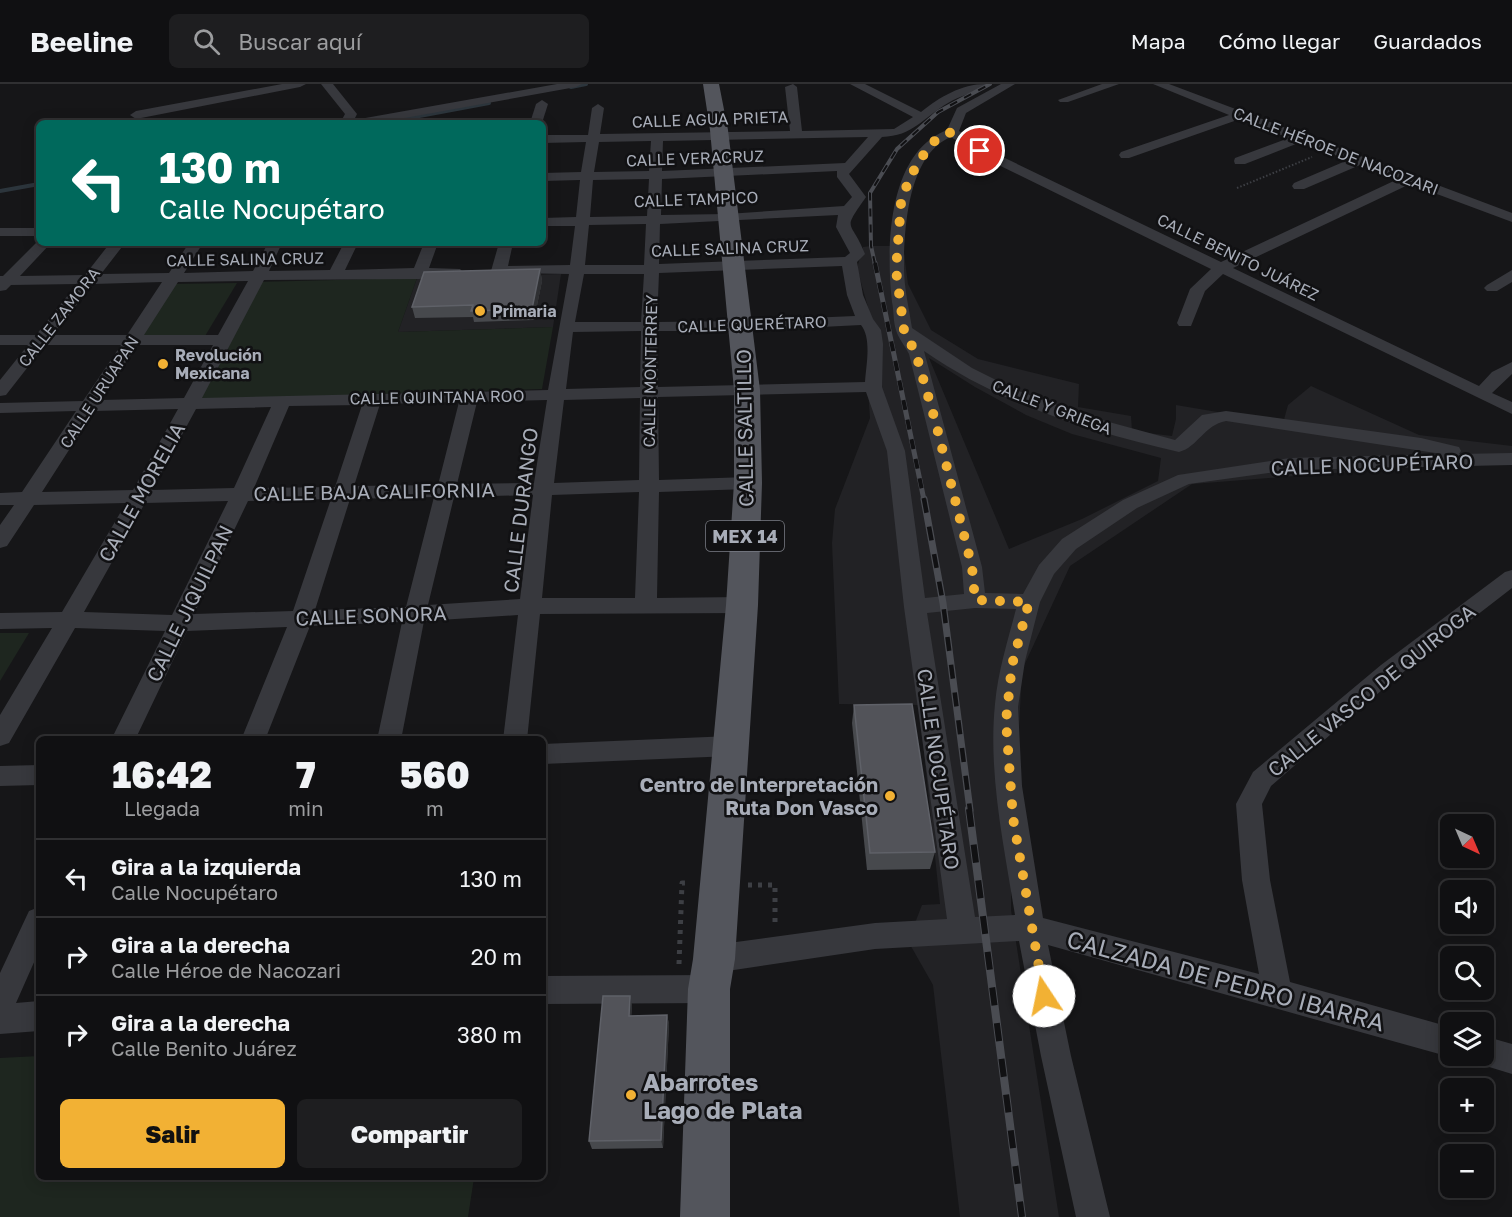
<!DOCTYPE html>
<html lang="es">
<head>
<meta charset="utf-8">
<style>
	body { margin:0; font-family:"Golos Text",sans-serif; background:#1e1e20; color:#f1f3f6; height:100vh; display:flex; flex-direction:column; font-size:22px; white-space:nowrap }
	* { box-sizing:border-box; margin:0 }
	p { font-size:20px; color:#9c9d9f }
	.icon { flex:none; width:33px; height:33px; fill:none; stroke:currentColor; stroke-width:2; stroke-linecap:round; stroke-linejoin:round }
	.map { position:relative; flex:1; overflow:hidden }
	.details { position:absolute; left:36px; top:652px; width:510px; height:444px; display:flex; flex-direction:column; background:#101012; border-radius:9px; box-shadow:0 3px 15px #0003,0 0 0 2px #303032 }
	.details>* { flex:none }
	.banner { position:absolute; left:36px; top:36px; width:510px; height:126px; border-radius:9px; box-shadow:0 3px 15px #0003,0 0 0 2px #303032; background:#00695c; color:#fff; overflow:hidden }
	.needle { width:39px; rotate:136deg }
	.controls { position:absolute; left:1440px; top:730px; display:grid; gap:12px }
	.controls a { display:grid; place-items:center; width:54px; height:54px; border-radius:9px; background:#101012; box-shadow:0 3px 15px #0003,0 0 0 2px #303032; font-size:30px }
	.pin { position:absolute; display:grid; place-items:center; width:51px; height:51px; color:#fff; margin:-26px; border:3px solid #fff; border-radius:50%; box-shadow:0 2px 6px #0007 }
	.me { position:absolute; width:66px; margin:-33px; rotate:349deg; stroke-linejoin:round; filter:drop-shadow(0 0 4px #0008) }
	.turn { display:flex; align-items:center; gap:21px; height:126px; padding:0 24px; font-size:27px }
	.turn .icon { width:78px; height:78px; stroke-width:2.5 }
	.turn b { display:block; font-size:42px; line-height:51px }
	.eta { display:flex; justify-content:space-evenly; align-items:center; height:102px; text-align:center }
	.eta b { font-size:36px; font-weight:800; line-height:42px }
	.primary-button { display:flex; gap:12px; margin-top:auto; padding:12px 24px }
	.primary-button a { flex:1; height:69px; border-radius:9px; background:#f2b134; color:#111; font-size:24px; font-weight:800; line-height:69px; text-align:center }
	.primary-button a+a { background:#1e1e20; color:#f1f3f6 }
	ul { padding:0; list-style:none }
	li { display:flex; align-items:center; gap:18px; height:78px; padding:0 24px; border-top:2px solid #303032 }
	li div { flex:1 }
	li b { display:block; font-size:22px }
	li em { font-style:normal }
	header { display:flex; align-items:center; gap:36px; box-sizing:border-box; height:84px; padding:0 30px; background:#101012; border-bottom:2px solid #303032 }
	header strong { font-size:28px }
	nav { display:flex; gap:33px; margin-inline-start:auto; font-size:21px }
	.search { width:420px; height:54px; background:#1e1e20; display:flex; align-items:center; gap:15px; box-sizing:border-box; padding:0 21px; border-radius:9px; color:#9c9d9f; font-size:22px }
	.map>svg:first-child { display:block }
</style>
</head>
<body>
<header>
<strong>Beeline</strong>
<div class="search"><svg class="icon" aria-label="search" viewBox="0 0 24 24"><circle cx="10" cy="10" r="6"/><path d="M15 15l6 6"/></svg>Buscar aquí</div>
<nav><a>Mapa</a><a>Cómo llegar</a><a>Guardados</a></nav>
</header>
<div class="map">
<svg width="1512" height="1133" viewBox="0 0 1512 1133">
	<rect width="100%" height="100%" fill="#161618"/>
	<g fill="#222225" fill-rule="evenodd">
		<path d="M871,162H903L908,200L931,246L978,275L1079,300L1078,323L1131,332L1132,347L1172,352L1176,335V321L1283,339L1288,321L1311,302L1419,351L1512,362V380L1398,384L1192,400L1070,482L1022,586L1011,803V826L1059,1133H960L933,901L908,857L922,821L940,820L919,621L839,620L832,459L835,425L870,334L867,292L871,234L857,184L863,163ZM929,274L975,303L1026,331L1072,350L1161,374L1158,397L1082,435L1009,465Z"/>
		<polygon points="561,190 553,243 398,248 417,194"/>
	</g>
	<g fill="#1e261f">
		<polygon points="417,194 398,248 553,243 542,305 188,316 254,198"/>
		<polygon points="237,199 205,252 133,254 171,200"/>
		<polygon points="0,549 29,549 0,597"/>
		<polygon points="39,972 39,1094 474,1094 468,1133 0,1133 0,974"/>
	</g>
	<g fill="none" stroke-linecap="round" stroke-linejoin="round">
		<g stroke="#2c353c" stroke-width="4">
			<polyline points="571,3 586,0"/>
			<polyline points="382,39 489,19"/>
			<polyline points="0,107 39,100"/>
		</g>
		<polyline stroke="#3d3f44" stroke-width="2" stroke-dasharray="1.5 2" stroke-linecap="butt" points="1237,104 1312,73"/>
		<g stroke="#3d3f44" stroke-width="5" stroke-dasharray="4 6" stroke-linecap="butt">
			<polyline points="748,801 775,801 775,844"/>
			<polyline points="679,880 682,799 689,799"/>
		</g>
		<g fill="#37383d" fill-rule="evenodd">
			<polygon points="282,0 306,0 300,3 136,35 130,31 136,27"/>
			<polygon points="321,0 333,0 357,30 354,36 557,0 582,0 576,3 377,39 340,39 345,30"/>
			<path d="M793,0L797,3L802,47L894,45L913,33L850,0H865L921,28C940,13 961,0 986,0C976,9 959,12 948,19C923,34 913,52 882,53L849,90L866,113C841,149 851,134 865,170L857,178L863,211L873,235L881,246L883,260L882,303L905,367L925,514L964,510L962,483L909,270C905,262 898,254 896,246C893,237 894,227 892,218C886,165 887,69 947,46L957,24L1001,0H1015L966,29L959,47L984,64L1221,178L1398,95L1360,81L1304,105H1294L1292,102L1294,99L1348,76L1301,58L1245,80H1235L1234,77L1235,74L1289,54L1240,35L1129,74H1121L1119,71L1121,68L1229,31L1153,0H1169L1512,129V138L1410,100L1233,184L1479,302L1492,288L1512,278V290L1492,309L1512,318V330L1223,190L1205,207L1191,242H1179L1177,239L1190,205L1211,185L976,70L951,53C908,70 904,145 904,184C904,204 909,224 912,244L972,284L1016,306L1087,332L1175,356L1202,331L1226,327L1421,354L1459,363L1461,367L1459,370L1512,369V381L1290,386L1189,400L1137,424L1076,465L1054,490L1040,518L1025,577L1018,623L1022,702L1043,834L1259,890L1242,796L1236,720L1253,688L1381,581L1505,488L1512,486V504L1397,593L1271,702L1262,720L1270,796L1290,898L1450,943V972H1453L1450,973L1048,861L1071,972L1110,1133H1076L1041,972L1019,857L875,865L714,889L704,885L700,875L704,865L714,861L875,839L947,835L904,523L887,367L866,308L658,313L659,396L748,393L755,395L758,399L755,403L748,405L659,408L657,514L742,513L750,516L753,521L750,526L742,529L540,530L527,656H503L518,531L424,537L401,656H377L402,538L310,542L265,656H241L287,543L187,547L135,656H111L165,547L75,544L9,659L0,662V631L52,544L0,545V529L62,528L126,419L34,421L7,462L0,464V441L14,421H0V409L22,408L76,327L0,329V319L83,317L121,261H45L6,311L0,312V296L28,261H0V251H36L77,200L11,201L6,206L0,207V192H3L39,156V159H51L20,192L85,191L110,159H125L101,190L169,189L189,159H203L184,189L253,187L268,159H282L269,187L330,186L344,159H358L345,186L414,184L424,159H438L429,184L460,185L463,188L460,191L419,195L264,196L202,314L548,306L569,190L505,189L499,192L491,187L499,159H513L508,182L570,181L575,142H543V134L576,133L580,96L543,97V89L581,88L586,58L543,59V51H588L592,24L598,20L604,24L600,50L790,47L785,3ZM868,53L845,79L662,87L663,57ZM651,57L649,87L594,88L599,58ZM837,87V93L852,113L844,122L727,130L661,131L662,95ZM649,95L647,132L590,133L593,96ZM838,131L836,143L850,169L845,173L659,180L660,140ZM646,140L644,181H585L589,141ZM842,182L847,211L855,232L740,237L657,238L659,189ZM584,190H644L641,238H575ZM248,197L218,251H144L178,198ZM162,198L127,251H53L93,200ZM861,241C872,255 866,281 865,298L658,303L657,247H740ZM641,247L640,303L566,305L573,248ZM137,261H213L184,314L101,316ZM924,267C1000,320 1089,347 1179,368C1198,363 1204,341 1226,337L1442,370L1290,374L1178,391L1123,416L1062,455L1039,481L1023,510L985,509L982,483ZM640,314L639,396L554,399L564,316ZM547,316L534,399L457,400L477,318ZM459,318L438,401L354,402L380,320ZM362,321L335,403L254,404L289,322ZM271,323L234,404L152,406L196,325ZM178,325L133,406L42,408L94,327ZM639,408L635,514H542L552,411ZM533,411L520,515L428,521L454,413ZM434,413L406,523L315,526L350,415ZM331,415L293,527L194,530L248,417ZM228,417L172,531L84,528L145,419ZM975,524L1016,525C1008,556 998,587 995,620C988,690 1004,762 1015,831L975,833L927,529Z"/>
			<polygon points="1102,0 1119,0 1068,18 1060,18 1058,16"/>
			<polygon points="542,16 548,20 542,39 530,39 536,20"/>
			<rect x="0" y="144" width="39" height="8"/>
			<polygon points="1512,186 1512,198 1497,207 1487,207 1484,204 1487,201"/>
			<polygon points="731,652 740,655 743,662 740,669 731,672 543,680 543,660"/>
			<polygon points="39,681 39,701 0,702 0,682"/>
			<polygon points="39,823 39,867 16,919 39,917 39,947 0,950 0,889 29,827"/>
			<polygon points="709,891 719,895 724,905 719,915 709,919 543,920 543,892"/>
			<polygon points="1484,952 1512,960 1512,990 1473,978 1471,972 1484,972"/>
		</g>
		<polygon fill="#53555c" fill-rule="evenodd" points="703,0 719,0 728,46 760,306 762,399 758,521 735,875 730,905 730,1133 680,1133 688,905 693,875 726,521 734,399 734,306 710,46"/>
		<defs>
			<polyline id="rail-far3" points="875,180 871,162 870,109 897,65 938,28 990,0"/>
			<polyline id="rail-far2" points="875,179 924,416"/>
			<polyline id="rail-far1" points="924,415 943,519 970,726"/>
			<polyline id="rail" points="969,725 1022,1133"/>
		</defs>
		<use href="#rail-far3" stroke="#4a4c52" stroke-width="4"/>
		<use href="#rail-far2" stroke="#4a4c52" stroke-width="5"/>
		<use href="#rail-far1" stroke="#4a4c52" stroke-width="7"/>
		<use href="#rail" stroke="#4a4c52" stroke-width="8"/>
		<use href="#rail-far3" stroke="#111113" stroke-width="2" stroke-dasharray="8" stroke-linecap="butt"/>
		<use href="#rail-far2" stroke="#111113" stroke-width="4" stroke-dasharray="10" stroke-linecap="butt"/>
		<use href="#rail-far1" stroke="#111113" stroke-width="4.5" stroke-dasharray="14" stroke-linecap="butt"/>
		<use href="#rail" stroke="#111113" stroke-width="6" stroke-dasharray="18" stroke-linecap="butt"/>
	</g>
	<g fill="#47494d">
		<polygon points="540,185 542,197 534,236 474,238 473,233 415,234 412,223"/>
		<polygon points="854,621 935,768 930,785 867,786 852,639"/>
		<polygon points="630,912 632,922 631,932 667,931 669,940 663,1064 592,1065 589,1057"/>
	</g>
	<g fill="#2f3033">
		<polygon points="540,185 542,197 534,236 532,225"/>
		<polygon points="630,912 632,922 631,941 629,932"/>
		<polygon points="667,931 669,940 663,1064 661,1056"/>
	</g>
	<g fill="#525359" stroke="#5f6168" stroke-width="1.5">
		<polygon points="540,185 532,225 471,227 473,221 412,223 424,188"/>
		<polygon points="912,620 935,768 870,769 854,621"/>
		<polygon points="603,912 630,912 629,932 667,931 661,1056 589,1057"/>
	</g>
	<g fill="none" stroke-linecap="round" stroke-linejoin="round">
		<polyline stroke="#f2b134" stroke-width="10" stroke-dasharray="0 18" points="980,67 952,48 937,54 921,74 909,95 901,119 896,186 904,246 916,270 935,336 972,483 975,516 1029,518 1012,581 1006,637 1013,734 1044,912"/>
	</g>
	<g fill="#f2b134" stroke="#111113" stroke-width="2">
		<circle cx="480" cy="227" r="6"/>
		<circle cx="163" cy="280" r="6"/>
		<circle cx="890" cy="712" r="6"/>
		<circle cx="631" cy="1011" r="6"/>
	</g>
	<g text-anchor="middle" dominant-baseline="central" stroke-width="5" stroke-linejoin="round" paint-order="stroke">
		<g font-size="16" fill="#a8adb8" stroke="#111113">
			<text transform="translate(710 35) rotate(-2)">CALLE AGUA PRIETA</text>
			<text transform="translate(1336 67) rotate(21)">CALLE HÉROE DE NACOZARI</text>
			<text transform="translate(695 74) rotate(-2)">CALLE VERACRUZ</text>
			<text transform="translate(696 115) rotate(-2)">CALLE TAMPICO</text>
			<text transform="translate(730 164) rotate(-2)">CALLE SALINA CRUZ</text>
			<text transform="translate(1238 173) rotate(26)">CALLE BENITO JUÁREZ</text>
			<text transform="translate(245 175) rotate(-1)">CALLE SALINA CRUZ</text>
			<text transform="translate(59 233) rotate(-52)">CALLE ZAMORA</text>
			<text transform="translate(752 240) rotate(-2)">CALLE QUERÉTARO</text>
			<text transform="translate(650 287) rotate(-89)">CALLE MONTERREY</text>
			<text transform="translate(99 308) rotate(-57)">CALLE URUAPAN</text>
			<text transform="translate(437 313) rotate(-1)">CALLE QUINTANA ROO</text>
			<text transform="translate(1052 323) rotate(21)">CALLE Y GRIEGA</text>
		</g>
		<g font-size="16" font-weight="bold" fill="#a8adb8" stroke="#111113" text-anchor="start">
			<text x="492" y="227">Primaria</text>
			<text x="175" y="271">Revolución<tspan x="175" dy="18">Mexicana</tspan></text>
		</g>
		<rect fill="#111113" stroke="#7b7e86" stroke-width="1.5" x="706" y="437" width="78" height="30" rx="4.5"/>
		<g font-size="18" font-weight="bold" fill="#a8adb8">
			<text x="745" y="452">MEX 14</text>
		</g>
		<g font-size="20" fill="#a8adb8" stroke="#111113">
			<text transform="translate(744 344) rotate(-91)">CALLE SALTILLO</text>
			<text transform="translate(1372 380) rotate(-2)">CALLE NOCUPÉTARO</text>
			<text transform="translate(374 407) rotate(-1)">CALLE BAJA CALIFORNIA</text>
			<text transform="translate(141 408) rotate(-61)">CALLE MORELIA</text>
			<text transform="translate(520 426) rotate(-83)">CALLE DURANGO</text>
			<text transform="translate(189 519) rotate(-64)">CALLE JIQUILPAN</text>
			<text transform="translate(371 531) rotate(-2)">CALLE SONORA</text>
			<text transform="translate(1371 606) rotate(-39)">CALLE VASCO DE QUIROGA</text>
			<text transform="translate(939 685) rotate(82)">CALLE NOCUPÉTARO</text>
		</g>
		<g font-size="20" font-weight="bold" fill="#a8adb8" stroke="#111113" text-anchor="end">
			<text x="878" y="700">Centro de Interpretación<tspan x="878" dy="23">Ruta Don Vasco</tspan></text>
		</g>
		<g font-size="24" fill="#a8adb8" stroke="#111113">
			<text transform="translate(1226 896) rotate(15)">CALZADA DE PEDRO IBARRA</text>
		</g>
		<g font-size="24" font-weight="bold" fill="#a8adb8" stroke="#111113" text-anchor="start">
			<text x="643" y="997">Abarrotes<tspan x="643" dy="28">Lago de Plata</tspan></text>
		</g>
	</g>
</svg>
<div class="controls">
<a><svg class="needle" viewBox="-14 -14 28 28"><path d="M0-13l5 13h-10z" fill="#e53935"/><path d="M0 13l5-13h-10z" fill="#9c9d9f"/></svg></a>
<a><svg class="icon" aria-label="sound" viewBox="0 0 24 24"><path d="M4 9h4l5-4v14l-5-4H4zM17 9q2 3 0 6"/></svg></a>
<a><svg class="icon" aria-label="search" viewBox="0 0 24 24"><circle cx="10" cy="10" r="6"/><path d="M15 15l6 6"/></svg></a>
<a><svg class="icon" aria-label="layers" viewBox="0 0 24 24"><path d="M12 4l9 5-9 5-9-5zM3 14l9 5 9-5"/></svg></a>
<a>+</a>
<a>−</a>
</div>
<div class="pin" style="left:980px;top:67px;background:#d93025"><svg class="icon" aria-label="arrive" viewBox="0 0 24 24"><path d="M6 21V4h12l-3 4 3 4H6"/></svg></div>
<svg class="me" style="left:1044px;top:912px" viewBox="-20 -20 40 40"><circle r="19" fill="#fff"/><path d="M0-13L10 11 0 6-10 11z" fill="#f2b134"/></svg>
<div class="banner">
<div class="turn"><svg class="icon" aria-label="left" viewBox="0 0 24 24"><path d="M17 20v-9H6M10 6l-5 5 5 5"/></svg><div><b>130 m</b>Calle Nocupétaro</div></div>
</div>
<section class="details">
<div class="eta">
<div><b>16:42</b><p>Llegada</p></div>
<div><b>7</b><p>min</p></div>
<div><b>560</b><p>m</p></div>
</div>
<ul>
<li><svg class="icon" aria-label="left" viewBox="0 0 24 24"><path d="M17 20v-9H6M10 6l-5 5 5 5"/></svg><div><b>Gira a la izquierda</b><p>Calle Nocupétaro</p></div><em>130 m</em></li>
<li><svg class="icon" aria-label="right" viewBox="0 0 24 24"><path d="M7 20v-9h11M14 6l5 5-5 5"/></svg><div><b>Gira a la derecha</b><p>Calle Héroe de Nacozari</p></div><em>20 m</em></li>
<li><svg class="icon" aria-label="right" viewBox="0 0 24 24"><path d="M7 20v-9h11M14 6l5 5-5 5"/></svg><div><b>Gira a la derecha</b><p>Calle Benito Juárez</p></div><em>380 m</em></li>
</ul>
<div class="primary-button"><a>Salir</a><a>Compartir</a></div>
</section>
</div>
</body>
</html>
